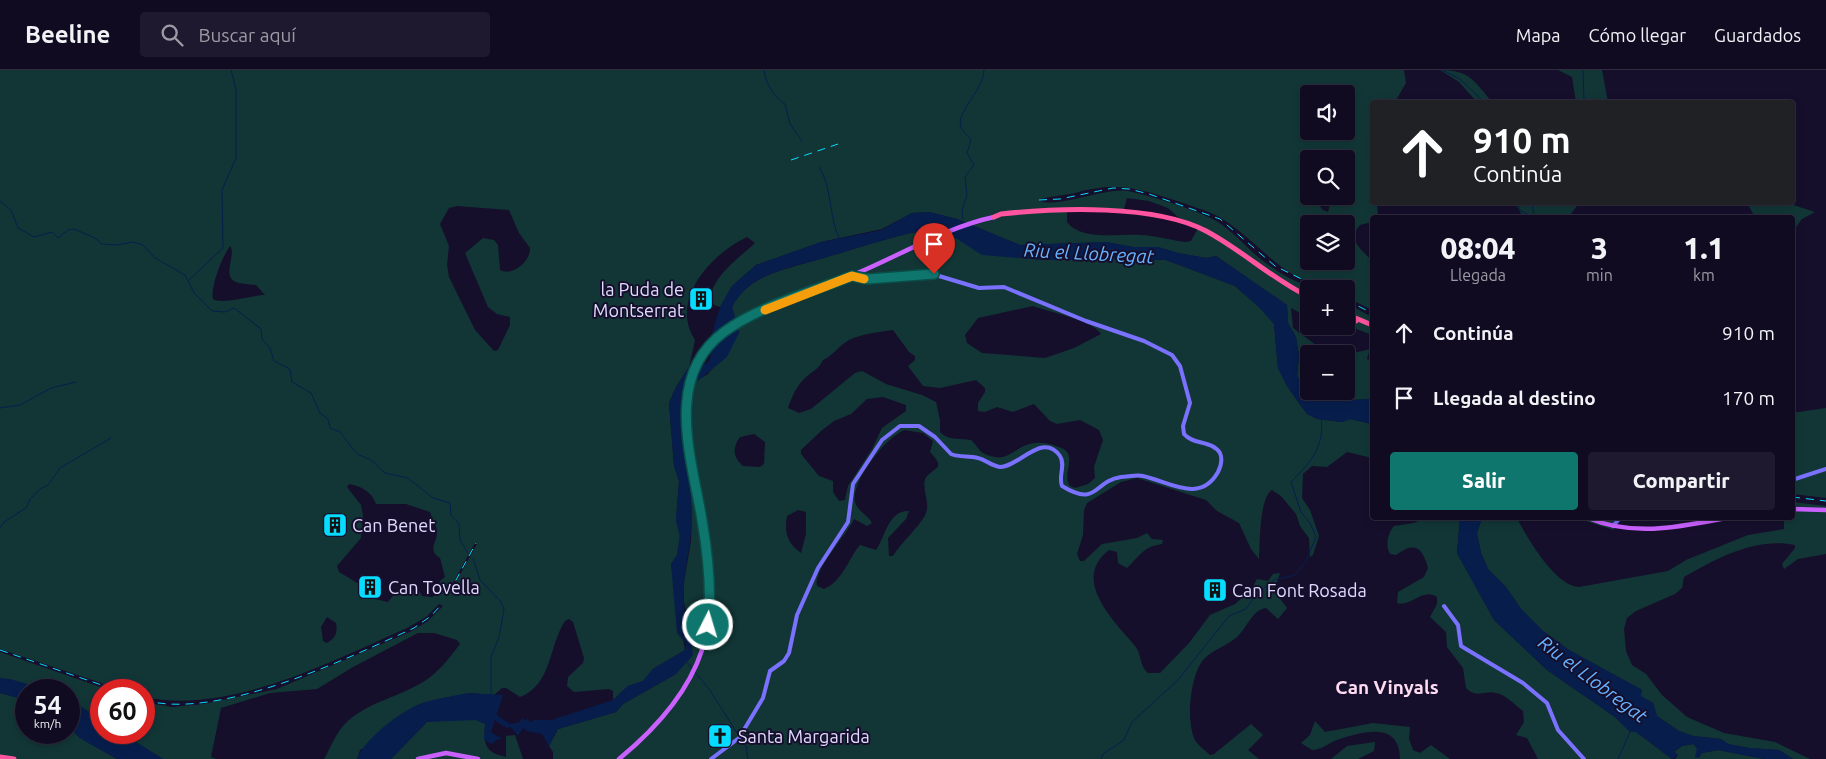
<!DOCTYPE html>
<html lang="es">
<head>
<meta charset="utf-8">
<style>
	body { margin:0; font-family:Ubuntu,sans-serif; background:#1e192e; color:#f1f3f6; height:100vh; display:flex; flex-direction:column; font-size:19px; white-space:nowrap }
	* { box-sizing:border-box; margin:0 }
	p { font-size:16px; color:#9c9ba5 }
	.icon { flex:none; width:28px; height:28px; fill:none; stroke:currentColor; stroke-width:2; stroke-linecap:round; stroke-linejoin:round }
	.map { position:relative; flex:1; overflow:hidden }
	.side { position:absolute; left:1370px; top:145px; width:425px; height:305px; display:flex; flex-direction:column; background:#100b21; border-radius:5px; box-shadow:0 2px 8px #0003,0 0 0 1px #302b3f }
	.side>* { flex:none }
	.guide { position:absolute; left:1370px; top:30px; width:425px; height:105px; border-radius:5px; box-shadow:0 2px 8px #0003,0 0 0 1px #302b3f; background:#202124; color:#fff; overflow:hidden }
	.controls { position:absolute; left:1300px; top:15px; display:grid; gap:10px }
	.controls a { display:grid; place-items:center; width:55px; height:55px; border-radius:5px; background:#100b21; box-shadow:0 2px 8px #0003,0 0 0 1px #302b3f; font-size:25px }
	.speed { position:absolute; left:15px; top:609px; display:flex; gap:10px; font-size:25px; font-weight:700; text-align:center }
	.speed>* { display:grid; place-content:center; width:65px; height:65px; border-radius:50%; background:#100b21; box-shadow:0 2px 8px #0003,0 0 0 1px #302b3f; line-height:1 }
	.speed small { font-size:12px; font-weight:400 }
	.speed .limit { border:8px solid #d22; background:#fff; color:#111 }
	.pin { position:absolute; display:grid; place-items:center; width:42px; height:42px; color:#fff; margin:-51px -21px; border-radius:50% 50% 50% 0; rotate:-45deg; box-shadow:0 0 5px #0007 }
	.pin .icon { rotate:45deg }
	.me { position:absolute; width:55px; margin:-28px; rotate:5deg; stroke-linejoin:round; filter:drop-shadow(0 0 4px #0008) }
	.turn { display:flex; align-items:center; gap:18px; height:105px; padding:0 20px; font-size:22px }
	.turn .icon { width:65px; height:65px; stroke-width:2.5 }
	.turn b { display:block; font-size:35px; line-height:42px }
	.eta { display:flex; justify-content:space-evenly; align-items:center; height:85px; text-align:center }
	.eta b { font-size:30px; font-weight:800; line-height:35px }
	.button { display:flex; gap:10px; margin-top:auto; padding:10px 20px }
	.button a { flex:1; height:58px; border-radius:5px; background:#0f766e; color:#fff; font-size:20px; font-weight:800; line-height:58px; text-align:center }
	.button a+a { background:#1e192e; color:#f1f3f6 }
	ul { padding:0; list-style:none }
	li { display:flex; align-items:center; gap:15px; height:65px; padding:0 20px }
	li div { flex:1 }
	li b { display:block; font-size:19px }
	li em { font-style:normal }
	header { display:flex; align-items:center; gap:30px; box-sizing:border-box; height:70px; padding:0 25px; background:#100b21; border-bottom:1px solid #302b3f }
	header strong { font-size:24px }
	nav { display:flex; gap:28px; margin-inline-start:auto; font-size:18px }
	.search { width:350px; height:45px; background:#1e192e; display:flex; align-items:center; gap:12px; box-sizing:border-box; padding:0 18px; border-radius:5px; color:#9c9ba5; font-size:19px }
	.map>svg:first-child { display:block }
</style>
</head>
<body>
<header>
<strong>Beeline</strong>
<div class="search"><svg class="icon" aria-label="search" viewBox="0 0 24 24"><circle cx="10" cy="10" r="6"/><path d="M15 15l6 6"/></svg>Buscar aquí</div>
<nav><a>Mapa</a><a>Cómo llegar</a><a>Guardados</a></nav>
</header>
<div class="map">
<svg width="1826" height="689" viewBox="0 0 1826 689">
	<rect width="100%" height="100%" fill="#150f2c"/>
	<g fill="#123636" fill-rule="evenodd">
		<path d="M0,0H1404L1406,13L1395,32H1372V132L1377,133L1378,147L1372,148V152L1360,155C1346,171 1362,179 1372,191V240L1346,227V219C1289,219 1269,181 1227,152C1215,143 1200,139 1186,134C1144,120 1119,110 1075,123C1067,125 1043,127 1039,130C1052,140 1106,117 1128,121C1148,125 1201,141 1218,152C1238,165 1252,185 1273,198C1285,207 1300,213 1313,219H1309V252L1304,249L1302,244L1291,238L1293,258L1328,284H1309V321H1346V285L1370,279L1367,289L1372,291V329L1330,331L1309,326L1297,306L1299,286L1296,267L1288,253L1287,235L1216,186L1206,188L1178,183L1158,177H1133L1106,172L1020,175L957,149L929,142L912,143L882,159L821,172L756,195L732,216L720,237L714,235L710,228C714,205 739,188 755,173L747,167C711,184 669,230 695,270L689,297L676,317L669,333L674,396L679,411L676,450L680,466L677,485L671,494L685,580L653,599L643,611L628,616L613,630V621L609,619L574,622L567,616L568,607L583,593L584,588L573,552L569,549L565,551C549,575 552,615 520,627L506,618H502L494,625L468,623L360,680L357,689H324C331,677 335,665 344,655C366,631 403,627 429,608C441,599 451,586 460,574L457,570L434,563H418L353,597L317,619L270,623L221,638L211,687L216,689H163L121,663L144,662V632L172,637L203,634L277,619L410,562L428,551L443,536L439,534L426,547L407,558C330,592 229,645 144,627V620H122L0,579ZM1309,24H1346V61H1309ZM1309,89H1346V126H1332L1328,142L1323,140L1312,126H1309L1306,117L1309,112ZM1127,128L1149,131L1168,138L1179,148L1193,153L1197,160L1191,171L1185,172C1171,170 1157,166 1142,165C1122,163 1082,172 1067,152V142L1124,139ZM457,136L509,140L519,163L530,178C531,191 512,207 500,200L498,175L494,170L483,168L465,183L488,237L497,244L510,247V255L498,280L494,281L475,260L449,207L447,195L449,176L440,154L449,138ZM1309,154H1346V191H1309ZM230,176C237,184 221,206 236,212C241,214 249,214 256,215L265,225C252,225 222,235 213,229C210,217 223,185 230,176ZM349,414C361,416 372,422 376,434H406L430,442C432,448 437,457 437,462C437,473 427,480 440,488L445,507L440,511L438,524L432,527L422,526L420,522L399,518L388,532L362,526L359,514L339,502L337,496L361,468L363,445L361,435L347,417ZM475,473L477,474L450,523L448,522ZM327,547L336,553C338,563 335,568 327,573L323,571L321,557Z"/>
		<path d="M1440,0C1470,0 1474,11 1492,32H1477L1459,12Z"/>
		<polygon points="1558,0 1602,0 1608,32 1576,32 1572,7"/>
		<polygon points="1515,133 1579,133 1568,148 1523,147"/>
		<polygon points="1747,133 1787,133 1815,142 1802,149 1793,161 1792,148 1755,147"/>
		<path d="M940,158L950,166L1016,187L1044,190H1088L1105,188L1166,190L1235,216L1260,238L1274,254L1278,298L1287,316L1307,344L1317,349L1342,352L1350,349L1372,354V388L1347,382L1327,397L1312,396L1303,404L1302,428L1310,440L1319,466L1313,485L1310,487L1309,468L1300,456L1296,444L1281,426L1272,420C1259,428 1260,474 1259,489L1251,479L1239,453L1217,441L1206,430L1137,408L1121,412L1087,433L1084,440L1083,465L1077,484L1080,491H1084L1102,474L1137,468L1147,463L1152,469L1163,470L1162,474C1142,477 1140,486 1127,498L1118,493L1117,482L1109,480C1070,510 1115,552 1135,576C1142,584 1139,596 1148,603H1160L1189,573L1210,545L1235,534L1251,520L1257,509L1268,511L1273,504L1280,503L1274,521L1287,538L1278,549L1266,538C1253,539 1246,559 1237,567C1227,576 1214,579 1205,588C1190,602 1185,654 1196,672C1200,677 1206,681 1210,685L1214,684L1251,654L1263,665L1248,680L1259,689H553V682L549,676L558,659L616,642L623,634L676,604L692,575L684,532V512L691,471L692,443L681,343L684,322L696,311L708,304L739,263L732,237C738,225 749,214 762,208C781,199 800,195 820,189C860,178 899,163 940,158ZM1033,236C1048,242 1093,250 1101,264L1074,278L1045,288L982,283L967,273L965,265L978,248ZM893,260L909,282L915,286V290L908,296L923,316L940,318L976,310L985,318V322L978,333V341L985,342L997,337L1013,342L1034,334L1050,351L1057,354L1080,350L1099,360L1103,370L1094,397L1095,408L1088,414L1075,418L1070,416C1062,405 1074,393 1067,382C1064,378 1058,377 1053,375C1020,365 1014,391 995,387C978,384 980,378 971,370C960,368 948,371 940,362V350L936,332L922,325L886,314L862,301L855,303L811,339L799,343L788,338C792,326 797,315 806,307C813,301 819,299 823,290C834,285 838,276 849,270C861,264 879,262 893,260ZM883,327L906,335V341L882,358L872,379L848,416L845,430L839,431L833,422V411L819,406L801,384V380L821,361L834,351L851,344L867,329ZM905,360L923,363L933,371L930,382C947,400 934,396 925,409C922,421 930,431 926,443C922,454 901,473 893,486H889L888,468L906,449L909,441C888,440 885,468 876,480L860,475C848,489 843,511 824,519L817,516C813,500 846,466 854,449L867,456L872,453C868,445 858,442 855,432C850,413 887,365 905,360ZM754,364L765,372L764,394L760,397L743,396C733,387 732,378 740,367ZM798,440L806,442V464L801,483C787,473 784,462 787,446Z"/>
		<polygon points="1346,233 1372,247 1372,265 1346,255"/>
		<polygon points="1826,338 1826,428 1793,424 1792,343"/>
		<path d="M1793,432L1826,436V484L1798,489L1784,499L1782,494L1795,478V475C1756,467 1717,488 1684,507L1682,518L1675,524L1636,541L1627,548L1624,559L1626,581L1632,595L1646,604L1662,625L1687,647L1724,663L1775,672L1810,689H1793L1779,680L1749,678L1728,674L1721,669L1693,666L1679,661L1657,646L1653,633L1640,626L1642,620L1569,580L1543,561L1521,539L1506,517L1488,499L1481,483L1477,463L1482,448H1517C1526,466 1555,516 1579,517L1668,501L1686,490L1748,465L1784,459V448H1792Z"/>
		<path d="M1427,448H1460L1457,483L1494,550L1547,600L1615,647L1630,662H1636L1672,689H1538L1527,668L1516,665L1524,652L1523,641C1516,636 1505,624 1496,623C1484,620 1477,629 1466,618L1463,598L1447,577L1446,562L1430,547L1437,534V527C1423,517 1410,538 1397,533L1398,522L1424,507L1428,498C1422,476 1414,472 1396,485L1390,484C1385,475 1388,463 1394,456L1413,453Z"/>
		<polygon points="1576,448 1617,448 1614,460"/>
		<polygon points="0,582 109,620 101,620 101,649 69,630 69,620 48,620 0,608"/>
		<polygon points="0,623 26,630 26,662 69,662 69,657 80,668 117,689 0,689"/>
		<path d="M440,650H476L485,654C484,675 484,682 506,687V666L515,665L523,689H391L427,652Z"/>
		<path d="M1315,651L1325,662L1373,653L1410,657L1409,669L1413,680L1420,683L1431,675L1450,689H1400C1400,651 1363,661 1337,670C1329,673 1321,680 1312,680L1301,673L1310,665Z"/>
		<polygon points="1375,672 1374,681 1358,689 1331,689 1347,676"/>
		<polygon points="1693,674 1702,683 1718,680 1764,689 1675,689 1678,685 1674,682 1682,676"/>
	</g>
	<g fill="#071e4d">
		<path d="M929,142L957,149L1020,175L1106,172L1133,177H1158L1178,183L1206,188L1216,186L1287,235L1288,253L1296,267L1299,286L1297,306L1309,326L1330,331L1372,329V354L1350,349L1342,352L1317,349L1307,344L1287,316L1278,298L1274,254L1260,238L1235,216L1166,190L1105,188L1088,190H1044L982,185L940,158C899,163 860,178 820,189C800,195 781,198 762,208C749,214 738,225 732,237L739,263L727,287L684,322C678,363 691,403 692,444C692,474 682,503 684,532C685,550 691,567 693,585L676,604L623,634L616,642L558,659L549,676L542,664L527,661L523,658L518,666L512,658L502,655V651L508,654L518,653L523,648L524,651L527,649L531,652L534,650H552L613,630L628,616L643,611L653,599L685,580L686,573L677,563L671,494L677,485L680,466L676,450L679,411L674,396L669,333L676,317L689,297L708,293L711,285L708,277L720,237L732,216L756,195L821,172L882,160L912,143Z"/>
		<polygon points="1460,448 1482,448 1477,463 1481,483 1488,499 1506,517 1521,539 1543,561 1569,580 1642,620 1641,626 1653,633 1657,646 1679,661 1693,666 1721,669 1728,674 1749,678 1779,680 1793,689 1764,689 1718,680 1702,683 1699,688 1695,687 1697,678 1693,674 1682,676 1674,681 1678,685 1672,689 1636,662 1630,662 1615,647 1547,600 1494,550 1457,483"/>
		<polygon points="0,608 10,609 48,620 26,620 26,630 0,623"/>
		<path d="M468,623L503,625L491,662L502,669L496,670L492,674L484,670L485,654L476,650L427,652L391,689H357C366,667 403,639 425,632C439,628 454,626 468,623Z"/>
		<polygon points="69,630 101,649 101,662 121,663 163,689 117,689 80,668 69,657"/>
	</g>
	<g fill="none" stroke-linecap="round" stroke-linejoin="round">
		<g stroke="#071e4d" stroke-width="1">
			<path d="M764,0C766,14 773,26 785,34L790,54L802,71"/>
			<polyline points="1442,0 1460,9 1484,32"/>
			<polyline points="1583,0 1584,32"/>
			<path d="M819,97C833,118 828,147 840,170"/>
			<polyline points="0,131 11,140 18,158 34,167 52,162 58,168 68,160 74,159 95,168 102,174 117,175 133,172 143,175 155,188 185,205 194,223 212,241 225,242 234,238 261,259 262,269 270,278 274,291 290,299 292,312 311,323 320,343 328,349 330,358 340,362 357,384 371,390 385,403 408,408 433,428 450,433 451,445 459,454 460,470 468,483"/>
			<polyline points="1519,132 1519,140 1534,147"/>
			<polyline points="1532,132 1534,147"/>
			<path d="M963,150L962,141L967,125L965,107L974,95L967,83L971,70C968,66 962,61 961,57C955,42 984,21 984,0"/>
			<polyline points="189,210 223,178 222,120 236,88 236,19 231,0"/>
			<polyline points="0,338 20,335 51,318 76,312"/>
			<polyline points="0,458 4,452 26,438 30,429 40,419 48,415 60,398 111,368"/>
			<polyline points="473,488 480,510 501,532 504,539 499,567 491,587 491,624"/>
			<polyline points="686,591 709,619 739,666"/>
			<polyline points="741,669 746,676 748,689"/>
			<path d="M1101,689L1103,684L1124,670L1132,652L1178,610L1229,546L1246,539L1256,525L1274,510L1295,505L1306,491L1316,467L1310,453L1301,442L1291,412C1310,393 1325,377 1321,348"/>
			<polyline points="1618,689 1631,660"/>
		</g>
		<polyline stroke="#071e4d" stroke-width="5.5" points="490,644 507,655"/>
		<g stroke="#7a71ff" stroke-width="4">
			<polyline points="1792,410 1826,399"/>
			<polyline points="1613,456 1620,448"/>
			<polyline points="1444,536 1458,555 1461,576 1523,613 1547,633 1558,660 1584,689"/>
			<path d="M711,689L739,668L763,628L770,601L784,591L789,583L797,545L818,498L848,452L853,414L882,370L900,356H919L935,367L951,384C960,388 969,385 978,388C986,390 992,396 1000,397C1019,397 1043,361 1060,386C1066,395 1058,406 1062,416C1098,438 1093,411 1121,407C1127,407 1137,404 1143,406C1170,412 1200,434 1218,402C1221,396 1223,390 1220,383C1212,370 1193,375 1184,364L1183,356L1190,333L1180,296L1172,285L1144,271L1086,251L1004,217L979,218L929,203L868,209L852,206"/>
		</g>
		<g stroke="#ca61ff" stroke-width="4.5">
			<polyline points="1792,439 1826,440"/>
			<path d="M1588,448C1634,467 1679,457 1726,448"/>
			<polyline points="418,689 446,683 478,689"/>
			<path d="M619,689C653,661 688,623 702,580C712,548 711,515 707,481C699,413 657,315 722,263C755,237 809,223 848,207C896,188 943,158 994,147"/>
		</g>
		<g stroke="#ff55a0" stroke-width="5">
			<path d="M994,147L1001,144C1058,138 1155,134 1206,161C1242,180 1272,209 1309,227"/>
			<polyline points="1346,244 1372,255"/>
			<polyline points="1346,253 1356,251"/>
			<polyline points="0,687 14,689"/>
		</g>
		<g stroke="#06dcff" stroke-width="1" stroke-dasharray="8 6" stroke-linecap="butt">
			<polyline points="791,90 838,74"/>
			<polyline points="1039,130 1060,129 1113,118 1129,119 1149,124 1220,149 1275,196 1322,219"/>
			<polyline points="1346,230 1372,243"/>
			<polyline points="1792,427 1826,431"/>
			<polyline points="449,523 476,473"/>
			<polyline points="0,580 116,620"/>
			<path d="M144,630C218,651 346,589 414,558L431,546L441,535"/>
		</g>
	</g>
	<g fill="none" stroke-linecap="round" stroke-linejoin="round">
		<defs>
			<path id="route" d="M708,555C712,520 708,485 702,450C692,389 663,307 724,262C759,236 811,222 852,206L868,209L934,204"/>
		</defs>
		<use href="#route" stroke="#0a4d48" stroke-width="12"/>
		<use href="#route" stroke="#0f766e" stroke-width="9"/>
		<polyline stroke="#f59e0b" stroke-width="9" points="765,240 852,206 864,209"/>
	</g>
	<defs>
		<symbol id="building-square" viewBox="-11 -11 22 22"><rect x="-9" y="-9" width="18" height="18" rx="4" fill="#06dcff" stroke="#150f2c"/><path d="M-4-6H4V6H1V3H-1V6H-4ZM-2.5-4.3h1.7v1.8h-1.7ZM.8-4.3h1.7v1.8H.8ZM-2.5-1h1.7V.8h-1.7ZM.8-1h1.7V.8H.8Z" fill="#111"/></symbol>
		<symbol id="church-square" viewBox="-11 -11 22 22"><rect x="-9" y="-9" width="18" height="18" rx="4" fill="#06dcff" stroke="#150f2c"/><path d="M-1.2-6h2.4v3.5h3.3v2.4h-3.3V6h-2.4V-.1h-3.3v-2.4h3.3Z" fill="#111"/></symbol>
	</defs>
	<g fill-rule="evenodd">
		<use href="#building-square" x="687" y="215" width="28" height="28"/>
		<use href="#building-square" x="321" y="441" width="28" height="28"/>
		<use href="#building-square" x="356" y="503" width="28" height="28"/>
		<use href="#building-square" x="1201" y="506" width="28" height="28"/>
		<use href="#church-square" x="706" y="652" width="28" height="28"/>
	</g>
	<g text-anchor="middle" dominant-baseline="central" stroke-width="4" stroke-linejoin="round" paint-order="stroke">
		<g font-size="18" fill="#e0daff" stroke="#150f2c" text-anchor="start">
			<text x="684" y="219" text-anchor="end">la Puda de<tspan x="684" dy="21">Montserrat</tspan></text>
			<text x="352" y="455">Can Benet</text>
			<text x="388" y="517">Can Tovella</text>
			<text x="1232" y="520">Can Font Rosada</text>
			<text x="738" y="666">Santa Margarida</text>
		</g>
		<g font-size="19" font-style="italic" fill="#68b3ff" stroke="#150f2c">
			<text transform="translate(1089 183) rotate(3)">Riu el Llobregat</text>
			<text transform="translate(1593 609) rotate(37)">Riu el Llobregat</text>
		</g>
		<g font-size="19" font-weight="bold" fill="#ffdcf1" stroke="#150f2c">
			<text x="1387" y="617">Can Vinyals</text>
		</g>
	</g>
</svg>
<div class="controls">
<a><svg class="icon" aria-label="sound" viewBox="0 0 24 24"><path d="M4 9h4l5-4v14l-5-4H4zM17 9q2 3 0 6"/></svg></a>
<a><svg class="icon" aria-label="search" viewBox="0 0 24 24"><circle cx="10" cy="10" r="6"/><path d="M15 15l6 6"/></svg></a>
<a><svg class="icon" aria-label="layers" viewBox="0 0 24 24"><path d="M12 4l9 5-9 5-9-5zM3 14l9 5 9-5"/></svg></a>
<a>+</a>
<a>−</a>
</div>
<div class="speed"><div>54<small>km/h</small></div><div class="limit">60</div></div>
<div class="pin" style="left:934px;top:204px;background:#d93025"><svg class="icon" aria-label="arrive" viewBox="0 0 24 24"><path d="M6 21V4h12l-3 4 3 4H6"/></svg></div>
<svg class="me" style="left:708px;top:555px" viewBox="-20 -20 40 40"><circle r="17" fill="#0f766e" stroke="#fff" stroke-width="3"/><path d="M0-11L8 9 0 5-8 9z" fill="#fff"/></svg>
<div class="guide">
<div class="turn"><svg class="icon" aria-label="ahead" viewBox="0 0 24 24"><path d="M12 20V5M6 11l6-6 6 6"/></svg><div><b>910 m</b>Continúa</div></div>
</div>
<section class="side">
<div class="eta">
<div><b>08:04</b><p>Llegada</p></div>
<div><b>3</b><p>min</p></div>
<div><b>1.1</b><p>km</p></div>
</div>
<ul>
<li><svg class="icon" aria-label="ahead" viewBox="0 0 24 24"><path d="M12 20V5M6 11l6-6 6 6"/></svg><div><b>Continúa</b></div><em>910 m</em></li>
<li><svg class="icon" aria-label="arrive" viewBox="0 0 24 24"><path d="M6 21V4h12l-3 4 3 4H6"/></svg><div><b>Llegada al destino</b></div><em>170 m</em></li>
</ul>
<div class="button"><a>Salir</a><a>Compartir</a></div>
</section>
</div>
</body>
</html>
